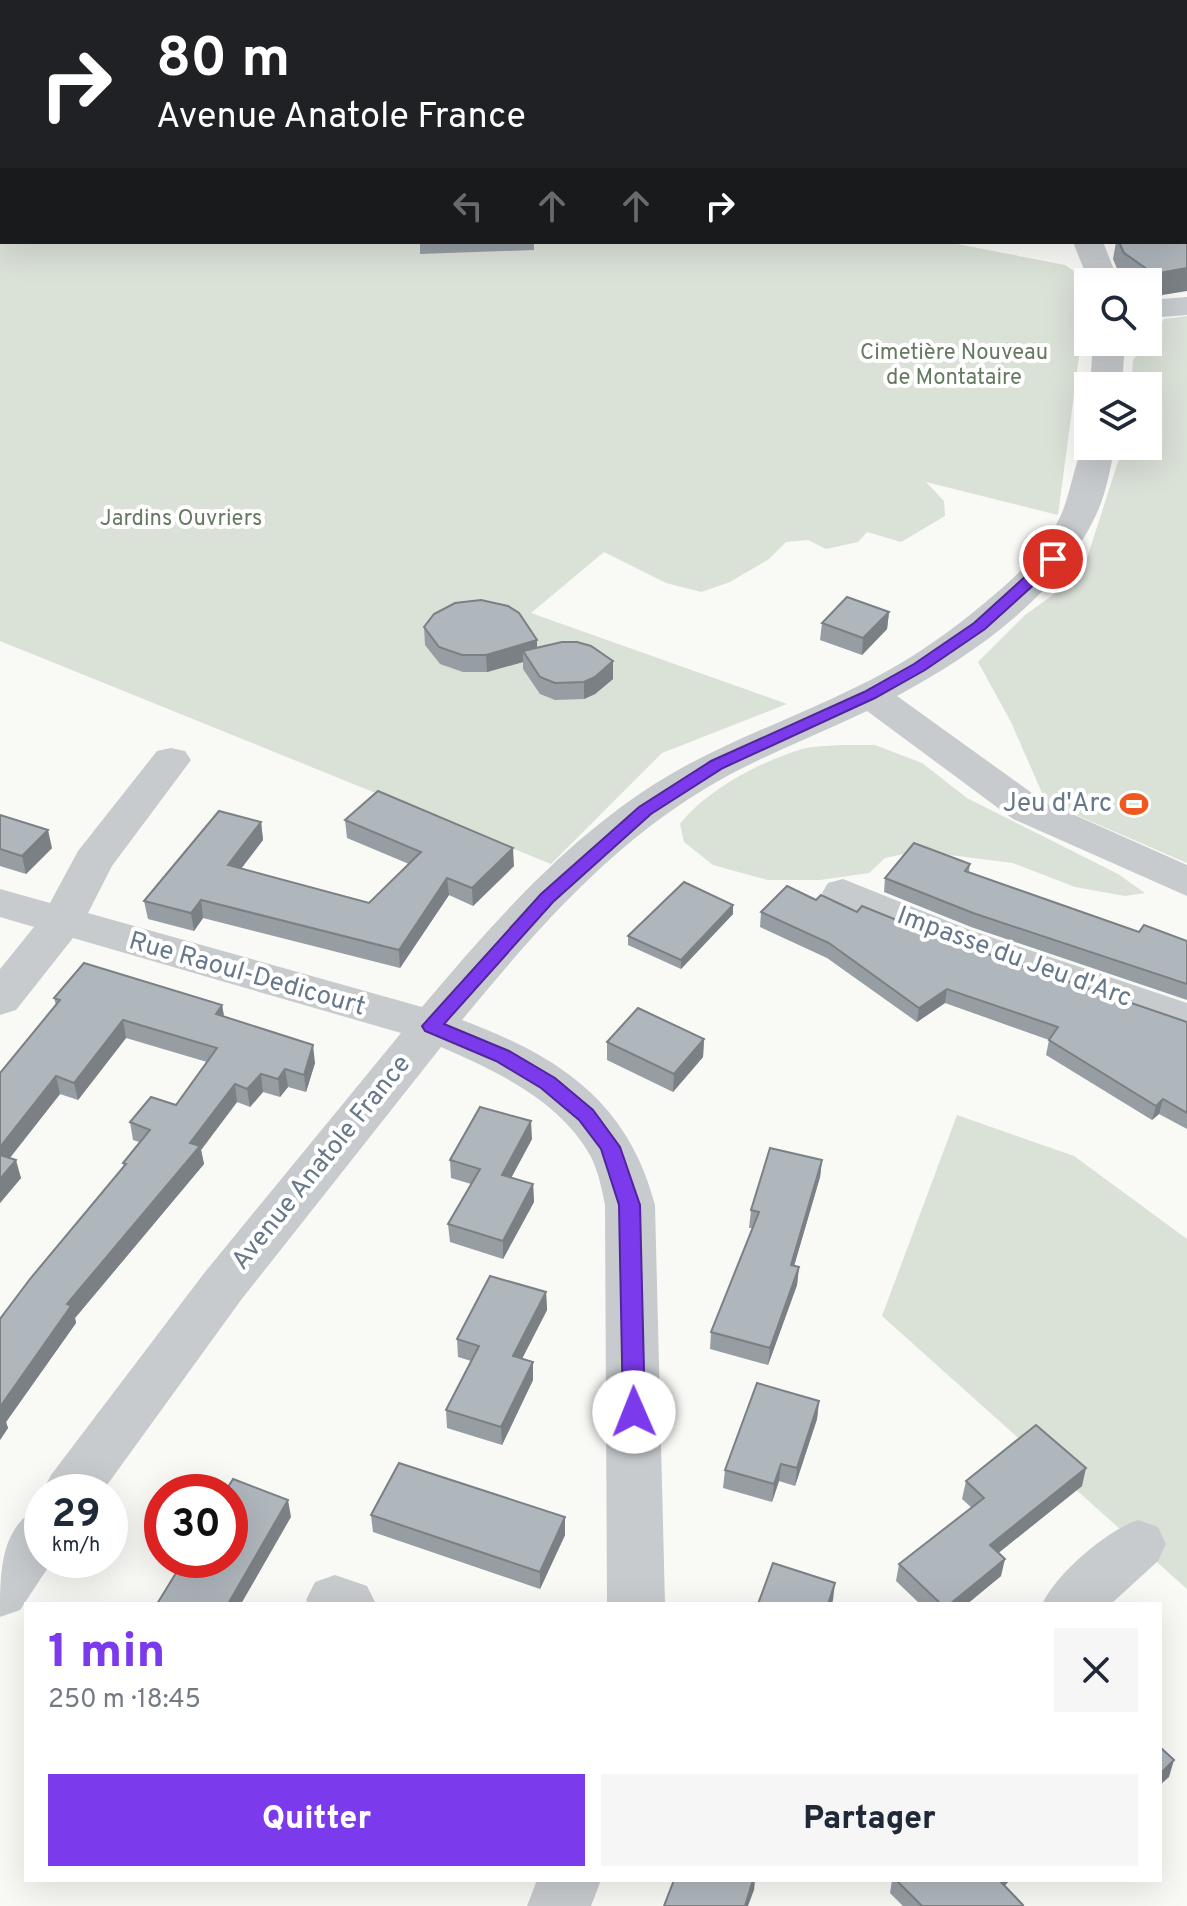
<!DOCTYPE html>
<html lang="fr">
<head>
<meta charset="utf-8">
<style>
	body { margin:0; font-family:Overpass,sans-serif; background:#f6f6f7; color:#1f2937; height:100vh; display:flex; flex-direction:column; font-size:30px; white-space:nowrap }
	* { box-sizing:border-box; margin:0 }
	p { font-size:26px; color:#747a83 }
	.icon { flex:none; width:44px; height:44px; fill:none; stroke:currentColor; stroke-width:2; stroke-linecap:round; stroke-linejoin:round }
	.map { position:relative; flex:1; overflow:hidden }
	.drawer { position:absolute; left:24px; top:1602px; width:1138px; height:280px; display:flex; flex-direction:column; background:#fff; border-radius:0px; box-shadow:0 8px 32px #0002 }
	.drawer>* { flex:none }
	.hud { position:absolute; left:0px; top:0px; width:1188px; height:244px; box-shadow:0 8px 32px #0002; background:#202124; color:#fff; overflow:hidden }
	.controls { position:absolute; left:1074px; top:268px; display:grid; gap:16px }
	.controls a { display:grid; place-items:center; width:88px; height:88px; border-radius:0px; background:#fff; box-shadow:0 8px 32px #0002; font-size:40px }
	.speed { position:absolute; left:24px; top:1474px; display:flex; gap:16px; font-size:40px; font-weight:700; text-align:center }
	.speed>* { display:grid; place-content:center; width:104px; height:104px; border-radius:50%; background:#fff; box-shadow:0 8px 32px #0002; line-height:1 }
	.speed small { font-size:20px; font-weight:400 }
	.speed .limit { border:12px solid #d22; background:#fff; color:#111 }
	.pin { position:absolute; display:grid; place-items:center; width:68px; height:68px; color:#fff; margin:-34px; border:4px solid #fff; border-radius:50%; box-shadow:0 2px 8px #0007 }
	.me { position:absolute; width:88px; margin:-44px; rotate:359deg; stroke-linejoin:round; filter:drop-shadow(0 0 6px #0008) }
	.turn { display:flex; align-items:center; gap:28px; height:168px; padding:0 24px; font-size:36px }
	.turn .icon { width:104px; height:104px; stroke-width:2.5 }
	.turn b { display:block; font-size:56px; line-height:68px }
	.lanes { display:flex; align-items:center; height:76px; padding:0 24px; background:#0003; justify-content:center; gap:40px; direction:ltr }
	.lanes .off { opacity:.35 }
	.round { display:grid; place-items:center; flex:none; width:84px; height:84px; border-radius:0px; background:#f6f6f7 }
	.head { display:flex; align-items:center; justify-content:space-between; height:136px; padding:0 24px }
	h1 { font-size:48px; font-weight:800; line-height:60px; color:#7c3aed }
	.primary-button { display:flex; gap:16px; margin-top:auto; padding:16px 24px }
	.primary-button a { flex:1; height:92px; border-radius:0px; background:#7c3aed; color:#fff; font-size:32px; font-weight:800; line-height:92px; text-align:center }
	.primary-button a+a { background:#f6f6f7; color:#1f2937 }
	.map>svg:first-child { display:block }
</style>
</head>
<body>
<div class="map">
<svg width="1187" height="1906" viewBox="0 0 1187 1906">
	<rect width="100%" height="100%" fill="#f9f9f6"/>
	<g fill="#dae1d7">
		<polygon points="0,0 443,2 2,2 2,242 947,242 1065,265 1089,281 1058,515 926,482 944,501 945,516 901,542 867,532 858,542 826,549 808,540 786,542 769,559 730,582 701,592 666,583 604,552 531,613 787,704 662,753 551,864 0,641"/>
		<polygon points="1187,316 1187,863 1046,802 1011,722 978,662 1025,615 1082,574 1123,446 1148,446 1148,386 1131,386 1133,360 1164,319"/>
		<path d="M840,745H875L922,763L967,798L1118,874L1145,893L1125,896L1075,887L1013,863L918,851L885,858L869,873L820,880H768L713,865L684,842L680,824C708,789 760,762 802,749C814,746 828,746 840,745Z"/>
		<polygon points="957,1115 1074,1156 1187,1239 1187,1589 882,1316"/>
	</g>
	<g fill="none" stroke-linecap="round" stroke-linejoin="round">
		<g fill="#c7cbce" fill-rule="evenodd">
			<polygon points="440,0 472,0 473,2 441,2"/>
			<polygon points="1073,242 1103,242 1119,282 1089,282"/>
			<polygon points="1187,297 1187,315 1148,318 1148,300"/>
			<polygon points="1093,342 1125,342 1122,386 1090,386"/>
			<path d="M1088,438V446H1115C1110,470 1106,495 1095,517C1057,597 973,655 897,696L1043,801L1187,865V896L1013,819L867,711C813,737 755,758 703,790C607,848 532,935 462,1020C558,1056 628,1101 655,1205L665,1604H607L605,1205C602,1189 598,1171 591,1157C561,1101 496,1071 441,1047L241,1300L102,1492H42L51,1475L205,1272L401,1033L73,938L16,1010L0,1015V969L34,927L0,917V889L50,903L78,851L157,751L171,748L185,751L191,760L112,866L88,913L422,1007C496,919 577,827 678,770C735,738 796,717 854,688C897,668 938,641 976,610C1008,584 1042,555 1060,517C1070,498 1077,449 1088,438Z"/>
			<polygon points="843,879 970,930 1187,1003 1187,1036 940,950 828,903 822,893 828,883"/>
			<path d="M42,1506V1560H53L20,1610L0,1617C0,1571 0,1525 42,1506Z"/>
			<path d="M1138,1520L1158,1527L1166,1544L1158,1561L1111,1604H1042C1057,1573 1106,1531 1138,1520Z"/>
			<polygon points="335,1575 367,1586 376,1604 308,1604 306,1600 315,1582"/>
			<polygon points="537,1880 601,1880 591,1906 527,1906"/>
		</g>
	</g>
	<g fill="#969da3">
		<polygon points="585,0 1187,0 1186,2 585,2"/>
		<polygon points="420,242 534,242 534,250 420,254"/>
		<polygon points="1116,242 1186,242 1150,297 1148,296 1148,282 1129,282 1120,276 1113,259"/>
		<polygon points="889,612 887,629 862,655 820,640 822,623"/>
		<polygon points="424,627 537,640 537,648 613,679 595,694 584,699 555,700 540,694 523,669 523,662 487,672 463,672 440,664 425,645"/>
		<polygon points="0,815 52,848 26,874 0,866"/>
		<polygon points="345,820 514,866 473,906 449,895 400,968 203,918 194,931 148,919 144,901 261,822 263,840 241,869 369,903 409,864 347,838"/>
		<polygon points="970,864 969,872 1139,932 1187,941 1187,1000 971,927 884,892 885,878"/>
		<polygon points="816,900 941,938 1187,1022 1187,1129 1159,1114 1152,1120 1046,1055 1049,1040 945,1003 917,1022 827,958 760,927 761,912"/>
		<polygon points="733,905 733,914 681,969 628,945 628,936"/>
		<polygon points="54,998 222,1005 224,1016 315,1063 306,1092 288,1087 280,1097 263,1092 250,1107 237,1102 201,1150 204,1164 75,1318 76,1323 6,1422 8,1428 0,1440 0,1319 124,1167 123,1163 139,1142 133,1140 130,1122 176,1105 207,1062 126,1038 78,1100 60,1094 10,1158 21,1178 0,1203 0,1073 56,1005"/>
		<polygon points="704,1039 703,1057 673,1092 607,1060 607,1042"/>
		<polygon points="532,1139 511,1178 533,1184 534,1202 503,1259 450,1242 448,1224 471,1184 451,1178 450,1160"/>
		<polygon points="822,1160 820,1177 794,1266 799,1267 797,1285 768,1365 710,1349 711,1332 752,1228 749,1228 751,1210"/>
		<polygon points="546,1292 547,1310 522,1359 533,1380 502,1445 447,1428 446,1410 471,1361 458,1357 457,1339"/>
		<polygon points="819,1401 817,1419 795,1486 779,1481 772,1502 723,1488 725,1470"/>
		<polygon points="966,1481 1082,1486 998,1553 1001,1576 967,1604 920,1604 896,1581 899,1564 972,1508 962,1499"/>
		<polygon points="371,1515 565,1517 565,1535 540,1589 373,1532"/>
		<polygon points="892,1880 1010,1880 1004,1886 1023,1906 903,1906 890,1893"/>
	</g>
	<g fill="#7a8084">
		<polygon points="1187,268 1187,291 1150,297 1154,274"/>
		<polygon points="889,612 887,629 862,655 863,638"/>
		<polygon points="537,640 537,658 523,651 523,662 487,672 486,655"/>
		<polygon points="613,661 613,679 595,694 584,699 584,682"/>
		<polygon points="261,822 263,840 230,883 228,865"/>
		<polygon points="48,830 52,848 26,874 22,856"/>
		<polygon points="513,848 514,866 473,906 472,888"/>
		<polygon points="447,878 449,895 400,968 399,950"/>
		<polygon points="201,900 203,918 194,931 191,913"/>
		<polygon points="733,905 733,914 681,969 681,960"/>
		<polygon points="947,989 945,1003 917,1022 919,1008"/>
		<polygon points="222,1005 225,1023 216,1014"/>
		<polygon points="123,1020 126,1038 78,1100 74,1083"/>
		<polygon points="704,1039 703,1057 673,1092 674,1074"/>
		<polygon points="313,1045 315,1063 306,1092 304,1075"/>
		<polygon points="285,1069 288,1087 280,1097 278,1079"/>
		<polygon points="261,1074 263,1092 250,1107 247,1089"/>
		<polygon points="56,1076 60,1094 0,1170 0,1147"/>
		<polygon points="235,1084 237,1102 201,1150 204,1164 75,1318 76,1323 6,1422 8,1428 0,1440 0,1407 67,1304"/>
		<polygon points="1163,1099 1159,1114 1152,1120 1156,1106"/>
		<polygon points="531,1121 532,1139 503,1193 502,1175"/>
		<polygon points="16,1160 21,1178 0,1203 0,1179"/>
		<polygon points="822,1160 820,1177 789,1283 791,1265"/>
		<polygon points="533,1184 534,1202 503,1259 503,1241"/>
		<polygon points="799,1267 797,1285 768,1365 770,1348"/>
		<polygon points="546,1292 547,1310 514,1374 513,1356"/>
		<polygon points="533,1362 533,1380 502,1445 501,1427"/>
		<polygon points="819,1401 817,1419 795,1486 797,1468"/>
		<polygon points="781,1464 779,1481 772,1502 774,1484"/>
		<polygon points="1086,1468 1082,1486 986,1563 990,1545"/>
		<polygon points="288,1500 291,1517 241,1604 228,1604"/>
		<polygon points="565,1517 565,1535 540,1589 540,1572"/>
		<polygon points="1005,1559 1001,1576 967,1604 950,1604"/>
		<polygon points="835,1583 833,1600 832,1604 828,1604"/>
		<polygon points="1174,1760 1169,1777 1160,1785 1160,1774"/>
		<polygon points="753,1880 755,1880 754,1890 748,1906 745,1906"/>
		<polygon points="999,1880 1010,1880 995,1896"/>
	</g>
	<g fill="#afb7bd" stroke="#7a8084" stroke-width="2">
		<polygon points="675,0 1187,0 1187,3 676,2"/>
		<polygon points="1186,20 1187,21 1187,46 1186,46"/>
		<polygon points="1186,235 1187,235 1187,268 1154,274 1124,253 1119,242 1186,242"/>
		<polygon points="847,597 889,612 863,638 822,623"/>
		<polygon points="481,600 508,606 519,613 537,640 486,655 462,655 439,647 424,627 434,614 455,603"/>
		<polygon points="562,642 577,642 591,646 613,661 595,677 584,682 555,683 540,677 523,651"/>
		<polygon points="378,791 513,848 472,888 447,878 399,950 201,900 191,913 144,901 219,811 261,822 228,865 369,903 421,852 345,820"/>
		<polygon points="0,815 48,830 22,856 0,849"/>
		<polygon points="914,843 970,864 965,871 1139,932 1144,925 1187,941 1187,984 973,913 885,878"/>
		<polygon points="684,882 733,905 681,960 628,936"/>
		<polygon points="787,886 816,900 821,895 857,912 862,906 941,938 1187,1022 1187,1113 1163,1099 1156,1106 1049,1040 1058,1027 947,989 919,1008 829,943 761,912"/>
		<polygon points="84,963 222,1005 216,1014 313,1045 304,1075 285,1069 278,1079 261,1074 247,1089 235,1084 190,1143 200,1146 67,1304 71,1306 0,1407 0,1319 30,1279 126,1164 123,1163 150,1130 130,1122 151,1097 176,1105 217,1048 123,1020 74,1083 56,1076 0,1147 0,1073 60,1000 54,998"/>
		<polygon points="638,1008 704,1039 674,1074 607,1042"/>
		<polygon points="480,1107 531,1121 502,1175 533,1184 503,1241 448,1224 480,1169 450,1160"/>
		<polygon points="770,1148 822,1160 791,1265 799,1267 770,1348 711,1332 759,1212 751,1210"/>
		<polygon points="0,1155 16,1160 0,1179"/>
		<polygon points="490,1276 546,1292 513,1356 533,1362 501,1427 446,1410 479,1346 457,1339"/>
		<polygon points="757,1383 819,1401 797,1468 781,1464 774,1484 725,1470"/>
		<polygon points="1036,1425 1086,1468 990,1545 1005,1559 950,1604 941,1604 899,1564 984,1498 966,1481"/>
		<polygon points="399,1463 565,1517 540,1572 371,1515"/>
		<polygon points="233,1479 288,1500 228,1604 157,1604 184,1560 230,1560 230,1492 225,1492"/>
		<polygon points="773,1563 835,1583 828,1604 758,1604"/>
		<polygon points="1160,1747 1174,1760 1160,1774"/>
		<polygon points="674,1880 753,1880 745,1906 664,1906"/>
		<polygon points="896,1880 999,1880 1023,1905 1022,1906 922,1906"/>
	</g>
	<polygon fill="#7c3aed" stroke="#51269a" stroke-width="2" points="1053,555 1059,556 1059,562 985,629 925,670 875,698 723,768 651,814 553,902 444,1024 509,1051 555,1078 593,1110 620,1147 640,1205 645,1412 642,1419 634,1421 626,1419 623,1412 619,1205 601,1149 579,1120 541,1088 496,1061 425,1031 422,1026 541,894 639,807 711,761 864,692 914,664 974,623 1048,556"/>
	<defs>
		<symbol id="stadium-bare" viewBox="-9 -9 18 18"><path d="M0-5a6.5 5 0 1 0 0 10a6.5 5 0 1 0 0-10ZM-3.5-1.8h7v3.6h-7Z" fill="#ef5920" stroke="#fff" stroke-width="2.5" paint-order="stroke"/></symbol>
	</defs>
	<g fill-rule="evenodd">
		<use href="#stadium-bare" x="1114" y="784" width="40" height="40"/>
	</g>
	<g text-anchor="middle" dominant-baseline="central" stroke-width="8" stroke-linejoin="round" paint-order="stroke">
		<g font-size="22" fill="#667a61" stroke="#fff">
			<text x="954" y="353">Cimetière Nouveau<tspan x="954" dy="25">de Montataire</tspan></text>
			<text x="181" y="519">Jardins Ouvriers</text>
		</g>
		<g font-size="26" fill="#667889" stroke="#fff" text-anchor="end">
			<text x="1112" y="804">Jeu d'Arc</text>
		</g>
		<g font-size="26" fill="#667889" stroke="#fff">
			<text transform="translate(1014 958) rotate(20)">Impasse du Jeu d'Arc</text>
			<text transform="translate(247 975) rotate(16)">Rue Raoul-Dedicourt</text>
			<text transform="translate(322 1163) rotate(-51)">Avenue Anatole France</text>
		</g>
	</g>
</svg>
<div class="controls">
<a><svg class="icon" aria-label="search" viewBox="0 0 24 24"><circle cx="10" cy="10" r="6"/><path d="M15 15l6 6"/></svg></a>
<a><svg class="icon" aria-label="layers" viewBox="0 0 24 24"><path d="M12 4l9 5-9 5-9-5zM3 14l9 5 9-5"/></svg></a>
</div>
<div class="speed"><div>29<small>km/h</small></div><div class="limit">30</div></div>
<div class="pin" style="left:1053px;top:559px;background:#d93025"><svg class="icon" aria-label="arrive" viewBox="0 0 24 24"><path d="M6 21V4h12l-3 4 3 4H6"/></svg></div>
<svg class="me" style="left:634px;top:1412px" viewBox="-20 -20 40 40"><circle r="19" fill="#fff"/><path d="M0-13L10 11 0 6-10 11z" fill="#7c3aed"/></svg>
<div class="hud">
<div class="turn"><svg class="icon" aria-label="right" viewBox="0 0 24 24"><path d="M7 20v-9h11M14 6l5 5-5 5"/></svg><div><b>80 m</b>Avenue Anatole France</div></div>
<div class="lanes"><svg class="icon off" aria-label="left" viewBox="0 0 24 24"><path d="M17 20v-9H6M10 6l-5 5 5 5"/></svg><svg class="icon off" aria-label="ahead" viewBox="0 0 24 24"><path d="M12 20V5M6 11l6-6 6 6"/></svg><svg class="icon off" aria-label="ahead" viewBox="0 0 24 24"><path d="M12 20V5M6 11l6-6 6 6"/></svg><svg class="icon" aria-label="right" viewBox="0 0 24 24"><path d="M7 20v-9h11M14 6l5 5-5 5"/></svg></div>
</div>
<section class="drawer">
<div class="head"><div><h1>1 min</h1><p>250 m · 18:45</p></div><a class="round"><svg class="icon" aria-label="close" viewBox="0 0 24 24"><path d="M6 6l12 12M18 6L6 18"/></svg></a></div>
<div class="primary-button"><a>Quitter</a><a>Partager</a></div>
</section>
</div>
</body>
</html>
